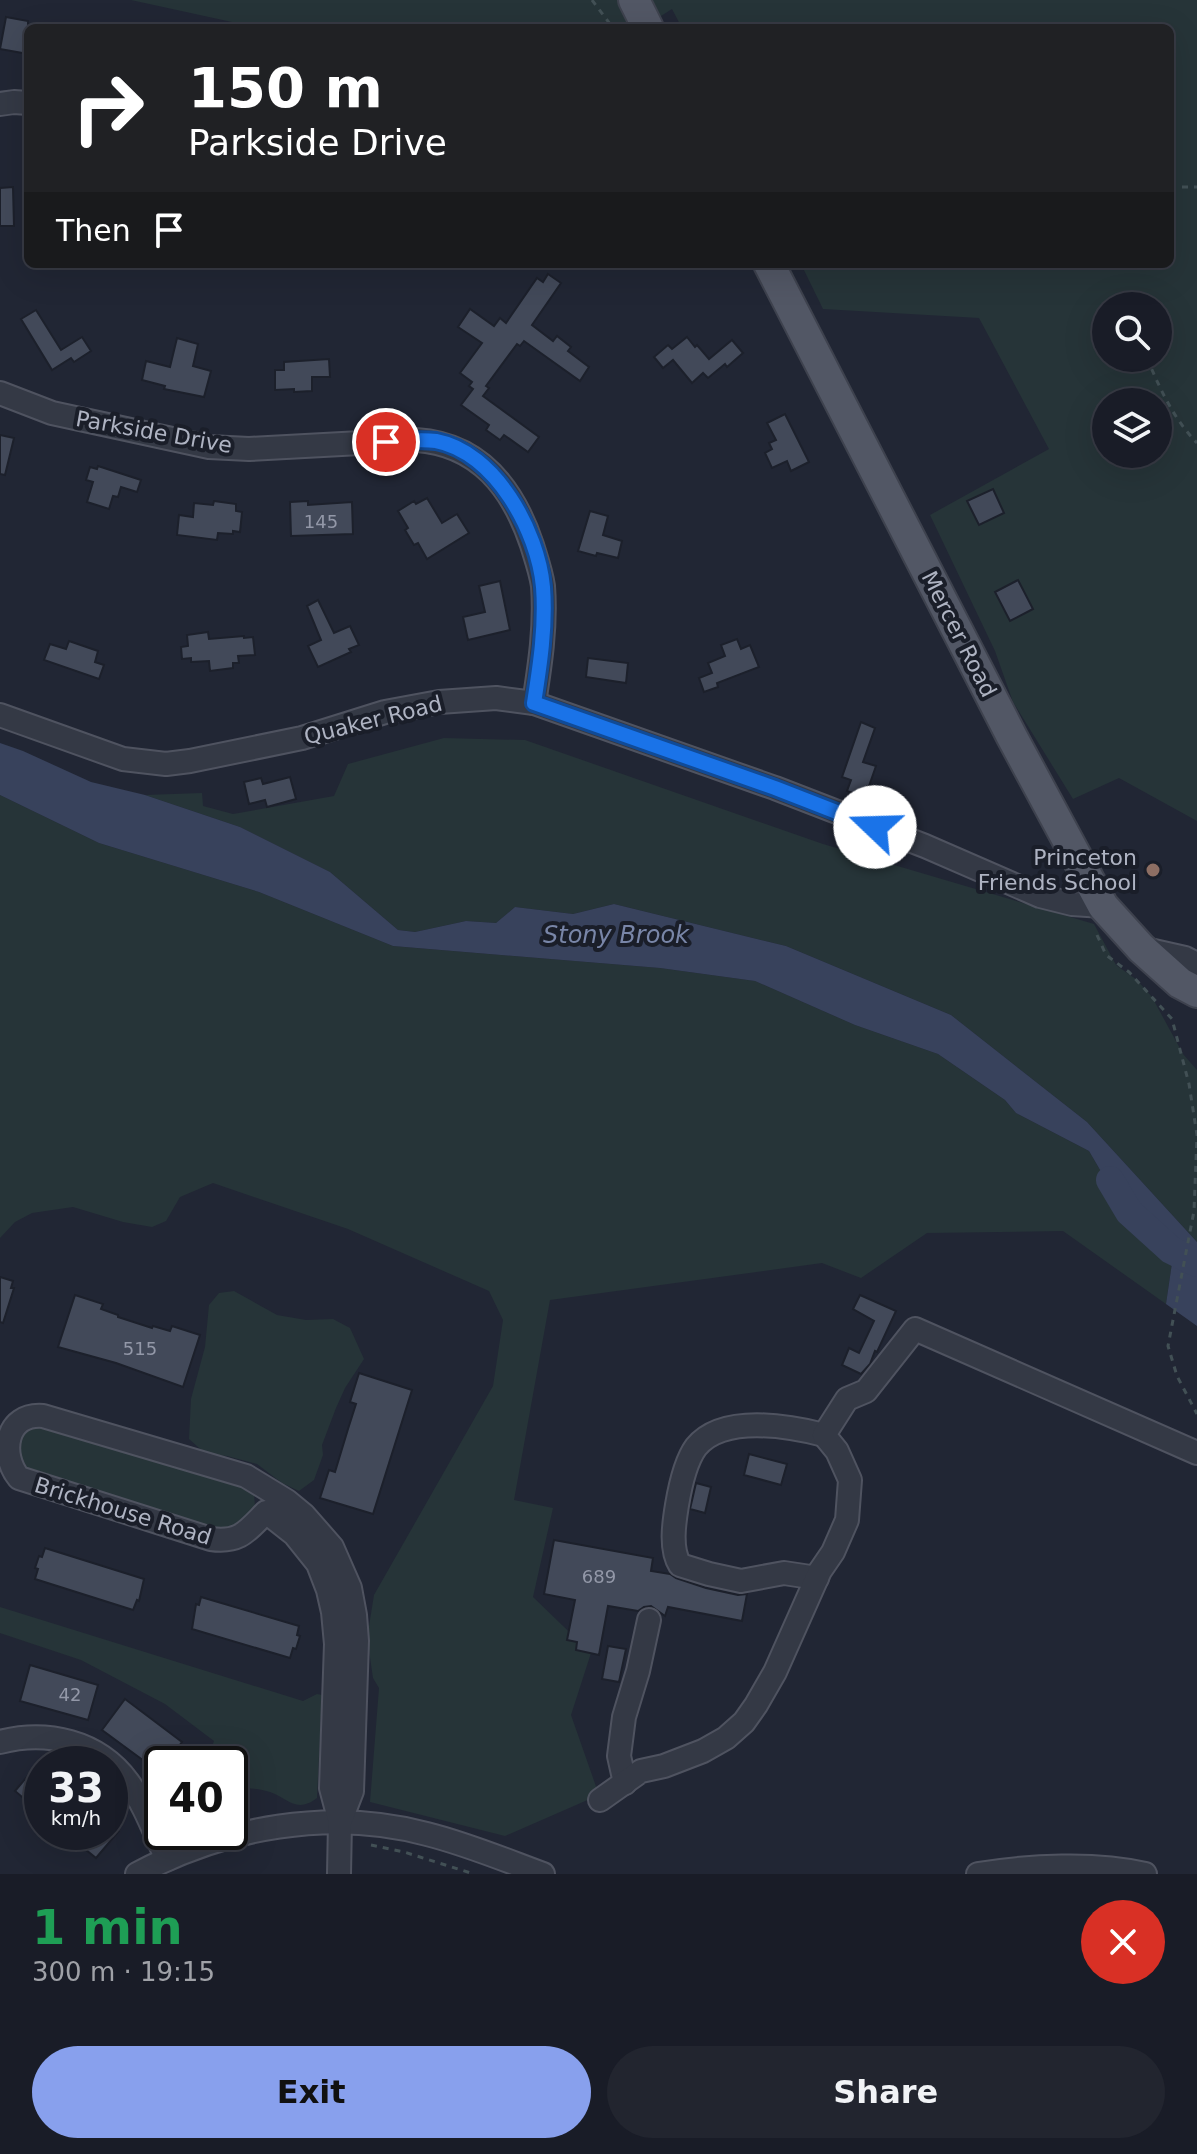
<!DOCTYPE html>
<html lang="en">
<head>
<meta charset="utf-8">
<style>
	body { margin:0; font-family:"DejaVu Sans",sans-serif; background:#22252f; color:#f1f3f6; height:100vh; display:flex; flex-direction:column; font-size:30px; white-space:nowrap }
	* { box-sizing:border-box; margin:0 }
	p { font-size:26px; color:#9fa1a7 }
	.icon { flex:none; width:44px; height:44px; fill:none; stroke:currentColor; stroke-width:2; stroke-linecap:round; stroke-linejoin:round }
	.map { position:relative; height:1874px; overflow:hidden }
	.side { display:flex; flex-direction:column; background:#191c27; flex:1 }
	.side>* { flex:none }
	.hud { position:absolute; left:24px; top:24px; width:1150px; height:244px; border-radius:12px; box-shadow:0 8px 32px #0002,0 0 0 2px #373a44; background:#202124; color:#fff; overflow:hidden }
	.controls { position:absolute; left:1092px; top:292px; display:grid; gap:16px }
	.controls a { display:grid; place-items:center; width:80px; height:80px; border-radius:50%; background:#191c27; box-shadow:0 8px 32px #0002,0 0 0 2px #373a44; font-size:40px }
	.speed { position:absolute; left:24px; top:1746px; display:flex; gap:16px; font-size:40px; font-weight:700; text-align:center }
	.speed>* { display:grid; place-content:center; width:104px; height:104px; border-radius:50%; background:#191c27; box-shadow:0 8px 32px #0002,0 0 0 2px #373a44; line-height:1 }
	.speed small { font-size:20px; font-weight:400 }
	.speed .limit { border:4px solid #111; border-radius:12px; background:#fff; color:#111 }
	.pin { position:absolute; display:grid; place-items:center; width:68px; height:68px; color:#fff; margin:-34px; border:4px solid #fff; border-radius:50%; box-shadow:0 2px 8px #0007 }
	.me { position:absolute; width:88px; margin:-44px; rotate:291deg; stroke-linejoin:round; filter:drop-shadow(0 0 6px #0008) }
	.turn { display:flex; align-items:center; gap:28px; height:168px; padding:0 32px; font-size:36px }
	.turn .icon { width:104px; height:104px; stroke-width:2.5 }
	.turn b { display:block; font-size:56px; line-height:68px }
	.then { display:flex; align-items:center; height:76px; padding:0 32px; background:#0003; gap:16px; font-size:30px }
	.round { display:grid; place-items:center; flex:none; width:84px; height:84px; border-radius:42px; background:#22252f }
	.summary { display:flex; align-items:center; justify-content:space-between; height:136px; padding:0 32px }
	h1 { font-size:48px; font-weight:800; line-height:60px; color:#1e9e55 }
	.primary-button { display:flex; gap:16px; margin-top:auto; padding:16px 32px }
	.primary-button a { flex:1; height:92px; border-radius:48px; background:#88a0ed; color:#111; font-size:32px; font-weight:800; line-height:92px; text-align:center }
	.primary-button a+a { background:#22252f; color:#f1f3f6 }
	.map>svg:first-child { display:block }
</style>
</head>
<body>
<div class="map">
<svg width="1197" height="1874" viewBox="0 0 1197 1874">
	<rect width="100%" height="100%" fill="#212634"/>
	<g fill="#263438" fill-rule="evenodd">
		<path d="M131,0H1197V821L1119,778L1073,799L1013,702L995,651L930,515L1049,449L979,318L823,309L801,264H1170V28H682L672,9L642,28H259ZM1106,306H1158V358H1106ZM1106,402H1158V454H1106Z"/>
		<polygon points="444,738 525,740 823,844 1094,924 1116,965 1137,980 1152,997 1183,1054 1197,1070 1197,1242 1087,1122 951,1015 786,946 614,904 573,914 515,907 496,923 466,921 415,932 398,930 330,872 240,827 145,795 202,793 203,806 233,814 334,796 348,764"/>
		<polygon points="0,795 99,843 259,892 393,946 660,968 755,981 855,1025 938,1054 1005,1100 1016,1113 1089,1151 1120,1204 1171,1250 1172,1263 1166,1304 1063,1231 927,1233 861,1278 822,1263 550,1300 514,1500 553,1508 533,1597 591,1653 571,1715 599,1795 505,1836 370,1802 379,1688 373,1678 366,1629 369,1626 374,1595 493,1386 503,1320 489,1291 348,1229 213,1183 180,1197 166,1221 152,1227 123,1222 73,1207 32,1213 15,1222 0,1238"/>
		<polygon points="234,1291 277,1315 306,1320 333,1319 350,1328 364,1359 345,1388 336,1408 322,1445 323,1455 314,1480 299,1491 282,1483 257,1464 227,1456 206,1454 189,1439 191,1399 205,1347 209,1305 219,1293"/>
		<polygon points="28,1421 246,1484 254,1493 255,1508 228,1533 21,1474 8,1449"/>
		<path d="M0,1607L303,1701L317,1694L322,1695L317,1798C296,1814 288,1798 270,1792C258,1788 242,1788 230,1787V1764H206L214,1741L165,1704L81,1660L0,1633Z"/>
	</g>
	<polygon fill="#38425c" points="0,743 23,751 91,782 145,795 240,827 330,872 398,930 415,932 466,921 496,923 515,907 573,914 614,904 786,946 951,1015 1087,1122 1197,1242 1197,1326 1166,1304 1172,1263 1171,1250 1120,1204 1089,1151 1016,1113 1005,1100 938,1054 855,1025 755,981 660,968 393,946 259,892 99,843 0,795"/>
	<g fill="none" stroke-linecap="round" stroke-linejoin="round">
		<polyline stroke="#38425c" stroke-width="28" points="1110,1180 1129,1212 1171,1250 1197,1263"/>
	</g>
	<g fill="#424959" stroke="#1c202b" stroke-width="2">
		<polygon points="6,17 28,21 28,54 0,49"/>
		<polygon points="13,187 14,226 0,226 0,188"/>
		<polygon points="548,274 561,283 532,325 553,341 557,336 571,347 568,351 589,367 580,381 524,341 520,346 517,344 486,386 489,388 483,396 539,437 528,452 504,435 500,440 486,430 489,425 461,405 473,389 469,386 472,382 460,373 482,343 458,327 470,309 494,326 500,318 506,323 537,278 543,282"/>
		<polygon points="36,310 61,350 82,337 91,351 74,362 71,358 52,370 21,319"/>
		<polygon points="687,337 695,347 697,345 709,359 732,340 743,353 727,367 725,364 708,378 703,373 692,383 673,360 663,368 654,357 668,345 672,349"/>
		<polygon points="177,338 198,344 193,366 211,371 204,397 164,389 165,386 142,380 146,361 170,367"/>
		<polygon points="329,359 330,377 312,377 312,391 294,392 294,389 275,390 275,370 284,370 284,362"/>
		<polygon points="785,414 809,462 791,471 787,461 772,468 765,453 772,449 769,443 776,440 767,423"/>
		<polygon points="0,435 14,438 5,475 0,474"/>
		<polygon points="98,466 141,480 137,492 121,487 118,497 113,496 109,509 87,502 93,482 86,480 90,467 97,469"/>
		<polygon points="993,489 1004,513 979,525 967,501"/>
		<polygon points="427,498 442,523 457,514 469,533 427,559 418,543 414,545 405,530 408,528 398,511 414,501 416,504"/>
		<polygon points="214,501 236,504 236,511 242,512 240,532 233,531 233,534 218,533 217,540 177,535 179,515 193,517 194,503 213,505"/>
		<polygon points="308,501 308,505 352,502 353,534 291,536 290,502"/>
		<polygon points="590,511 608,516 603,535 622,541 618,558 597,553 596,556 578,551"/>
		<polygon points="1018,580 1033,609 1010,621 995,592"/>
		<polygon points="500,581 510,630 468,640 463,617 485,612 479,586"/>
		<polygon points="318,600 334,633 350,626 359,645 349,649 351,652 318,667 308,646 321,640 307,606"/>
		<polygon points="208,632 209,639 244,636 244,638 253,637 255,655 238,656 239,663 233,663 233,668 210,671 209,661 191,662 191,658 182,659 181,647 188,646 187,635"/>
		<polygon points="737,639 741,649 750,645 759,667 717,683 718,687 704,692 699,678 712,673 708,663 725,656 721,645"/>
		<polygon points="69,641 98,651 95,662 104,665 99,679 44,660 50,644 66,649"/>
		<polygon points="588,658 628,663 626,683 586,677"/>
		<polygon points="861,722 875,728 863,762 876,766 869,786 867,786 863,797 847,791 851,780 842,777"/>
		<polygon points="290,777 296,799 267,807 265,800 249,804 244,782 261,778 263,784"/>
		<polygon points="0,1277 13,1281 11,1288 14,1288 3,1323 0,1322"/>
		<polygon points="75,1295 103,1304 101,1309 118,1315 118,1317 152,1328 153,1326 170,1331 172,1326 200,1335 183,1387 116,1363 58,1347"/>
		<polygon points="860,1295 896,1311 877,1352 875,1351 870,1364 861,1374 842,1365 849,1348 859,1353 874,1321 853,1309"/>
		<polygon points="359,1373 412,1390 373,1514 320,1498 329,1470 335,1472 348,1429 356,1404 350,1402"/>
		<polygon points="749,1454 787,1464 781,1485 744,1475"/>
		<polygon points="696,1483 711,1487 705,1513 690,1509"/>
		<polygon points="554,1540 653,1558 651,1571 670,1574 676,1578 706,1588 738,1595 747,1594 742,1621 668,1607 665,1616 651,1606 644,1607 638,1611 608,1606 599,1655 576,1650 577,1642 567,1640 575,1600 544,1594"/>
		<polygon points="45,1548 144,1579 139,1601 137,1600 133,1610 35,1579 38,1569 35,1568 39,1556 42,1557"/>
		<polygon points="201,1597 299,1626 297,1635 300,1636 296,1649 293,1648 290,1658 192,1629 196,1604 199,1605"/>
		<polygon points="608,1646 626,1649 619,1682 602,1679"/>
		<polygon points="30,1665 98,1685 88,1720 20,1701"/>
		<polygon points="125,1699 182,1742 165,1764 162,1764 159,1772 102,1730"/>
		<polygon points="42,1759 42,1814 15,1791"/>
		<polygon points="64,1832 118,1832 96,1858"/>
	</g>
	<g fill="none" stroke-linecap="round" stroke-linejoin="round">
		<defs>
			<g id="minor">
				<polyline points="0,104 14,102 28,103"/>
				<path d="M0,393L52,413L209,447L249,449L416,440C479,444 513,488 532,545C536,558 541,572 543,586C546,626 540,665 534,703"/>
				<polyline points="0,715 123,759 166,764 190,761 302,738 385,712 439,702 496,698 534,703 775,788 925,846 1040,896 1072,904 1103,906"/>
				<polyline points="1145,949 1185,958 1197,964"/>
				<path d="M817,1578L784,1573L741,1581L709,1574L680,1565C670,1549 674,1523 677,1505C680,1487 685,1462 696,1447C723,1414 789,1426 824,1435"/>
				<path d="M0,1742C47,1730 98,1741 128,1782C145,1805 155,1834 167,1859"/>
				<polyline points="625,1783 619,1756 624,1717 638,1671 649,1620"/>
				<polyline points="600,1800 641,1771 664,1766 703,1751 726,1738 744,1722 756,1705 775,1672 820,1571 833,1552 847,1520 850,1480 837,1451 824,1435 847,1399 866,1391 915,1329 1197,1453"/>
				<path d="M137,1874C225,1827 330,1808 427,1834C467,1844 505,1860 543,1874"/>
				<path d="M339,1874L340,1822L331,1788L336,1644L333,1612L328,1590L318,1564L294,1534L266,1512C247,1531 240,1543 211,1539L19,1478C0,1455 5,1413 43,1416L246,1476L287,1501L304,1515L332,1547L350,1588L355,1615L357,1641L352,1791L340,1822"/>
				<path d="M978,1874C1029,1866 1095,1862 1145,1874"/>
			</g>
			<g id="major">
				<polyline points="634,0 648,28"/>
				<polyline points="769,264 1012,737 1103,906 1141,948 1180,983 1197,992"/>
			</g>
		</defs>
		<use href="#minor" stroke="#4f5360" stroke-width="26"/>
		<use href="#major" stroke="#3e424e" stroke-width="34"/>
		<g stroke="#425055" stroke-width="3" stroke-dasharray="6 6" stroke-linecap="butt">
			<polyline points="592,0 613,28"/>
			<polyline points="1170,187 1197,187"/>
			<path d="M1147,358C1160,389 1173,418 1197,443"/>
			<polyline points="1097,935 1106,955 1129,972 1172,1019 1189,1084 1197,1135 1194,1211 1168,1346 1177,1376 1197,1414"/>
			<polyline points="371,1845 404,1852 474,1874"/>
		</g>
		<use href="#minor" stroke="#343945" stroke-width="22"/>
		<use href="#major" stroke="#525765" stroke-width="30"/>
	</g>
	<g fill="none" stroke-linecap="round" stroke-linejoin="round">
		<defs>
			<path id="route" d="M386,442C402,441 420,439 436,441C495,452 538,531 543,587C546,626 540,665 534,703L775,788L875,827"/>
		</defs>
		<use href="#route" stroke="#114b97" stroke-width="20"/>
		<use href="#route" stroke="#1a73e8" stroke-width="14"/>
	</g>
	<circle fill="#8d6e63" stroke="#1a1e29" stroke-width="3" cx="1153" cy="870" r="8"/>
	<g text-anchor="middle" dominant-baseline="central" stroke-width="8" stroke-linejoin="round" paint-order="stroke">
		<g font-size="18" fill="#9398a8">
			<text x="321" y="521">145</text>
			<text x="140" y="1348">515</text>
			<text x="599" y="1576">689</text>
			<text x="70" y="1694">42</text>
		</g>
		<g font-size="22" fill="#aeb3c2" stroke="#1a1e29">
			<text transform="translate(154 432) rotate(10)">Parkside Drive</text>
			<text transform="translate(959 634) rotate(63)">Mercer Road</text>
			<text transform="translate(373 720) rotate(-14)">Quaker Road</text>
			<text transform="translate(123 1511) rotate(17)">Brickhouse Road</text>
		</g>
		<g font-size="22" fill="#aeb3c2" stroke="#1a1e29" text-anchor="end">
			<text x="1137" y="857">Princeton<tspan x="1137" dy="25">Friends School</tspan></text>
		</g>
		<g font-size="24" font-style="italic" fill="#7986a8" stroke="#1a1e29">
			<text x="616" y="935">Stony Brook</text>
		</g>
	</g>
</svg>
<div class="controls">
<a><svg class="icon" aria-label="search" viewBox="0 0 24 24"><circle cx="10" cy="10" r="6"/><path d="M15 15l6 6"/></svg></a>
<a><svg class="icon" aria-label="layers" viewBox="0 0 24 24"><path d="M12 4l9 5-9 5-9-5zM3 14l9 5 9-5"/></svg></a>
</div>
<div class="speed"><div>33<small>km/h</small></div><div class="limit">40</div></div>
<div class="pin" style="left:386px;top:442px;background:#d93025"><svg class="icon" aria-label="arrive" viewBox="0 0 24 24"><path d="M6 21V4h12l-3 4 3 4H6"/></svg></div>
<svg class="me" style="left:875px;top:827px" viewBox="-20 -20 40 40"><circle r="19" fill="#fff"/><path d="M0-13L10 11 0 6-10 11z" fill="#1a73e8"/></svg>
<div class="hud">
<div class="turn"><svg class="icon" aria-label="right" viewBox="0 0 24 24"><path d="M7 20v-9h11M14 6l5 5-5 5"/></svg><div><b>150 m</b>Parkside Drive</div></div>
<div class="then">Then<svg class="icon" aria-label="arrive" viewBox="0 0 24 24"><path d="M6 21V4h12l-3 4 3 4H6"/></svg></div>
</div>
</div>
<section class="side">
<div class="summary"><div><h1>1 min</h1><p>300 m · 19:15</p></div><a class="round" style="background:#d93025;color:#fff"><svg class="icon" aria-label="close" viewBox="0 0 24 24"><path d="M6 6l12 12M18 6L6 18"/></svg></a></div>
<div class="primary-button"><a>Exit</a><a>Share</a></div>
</section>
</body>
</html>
